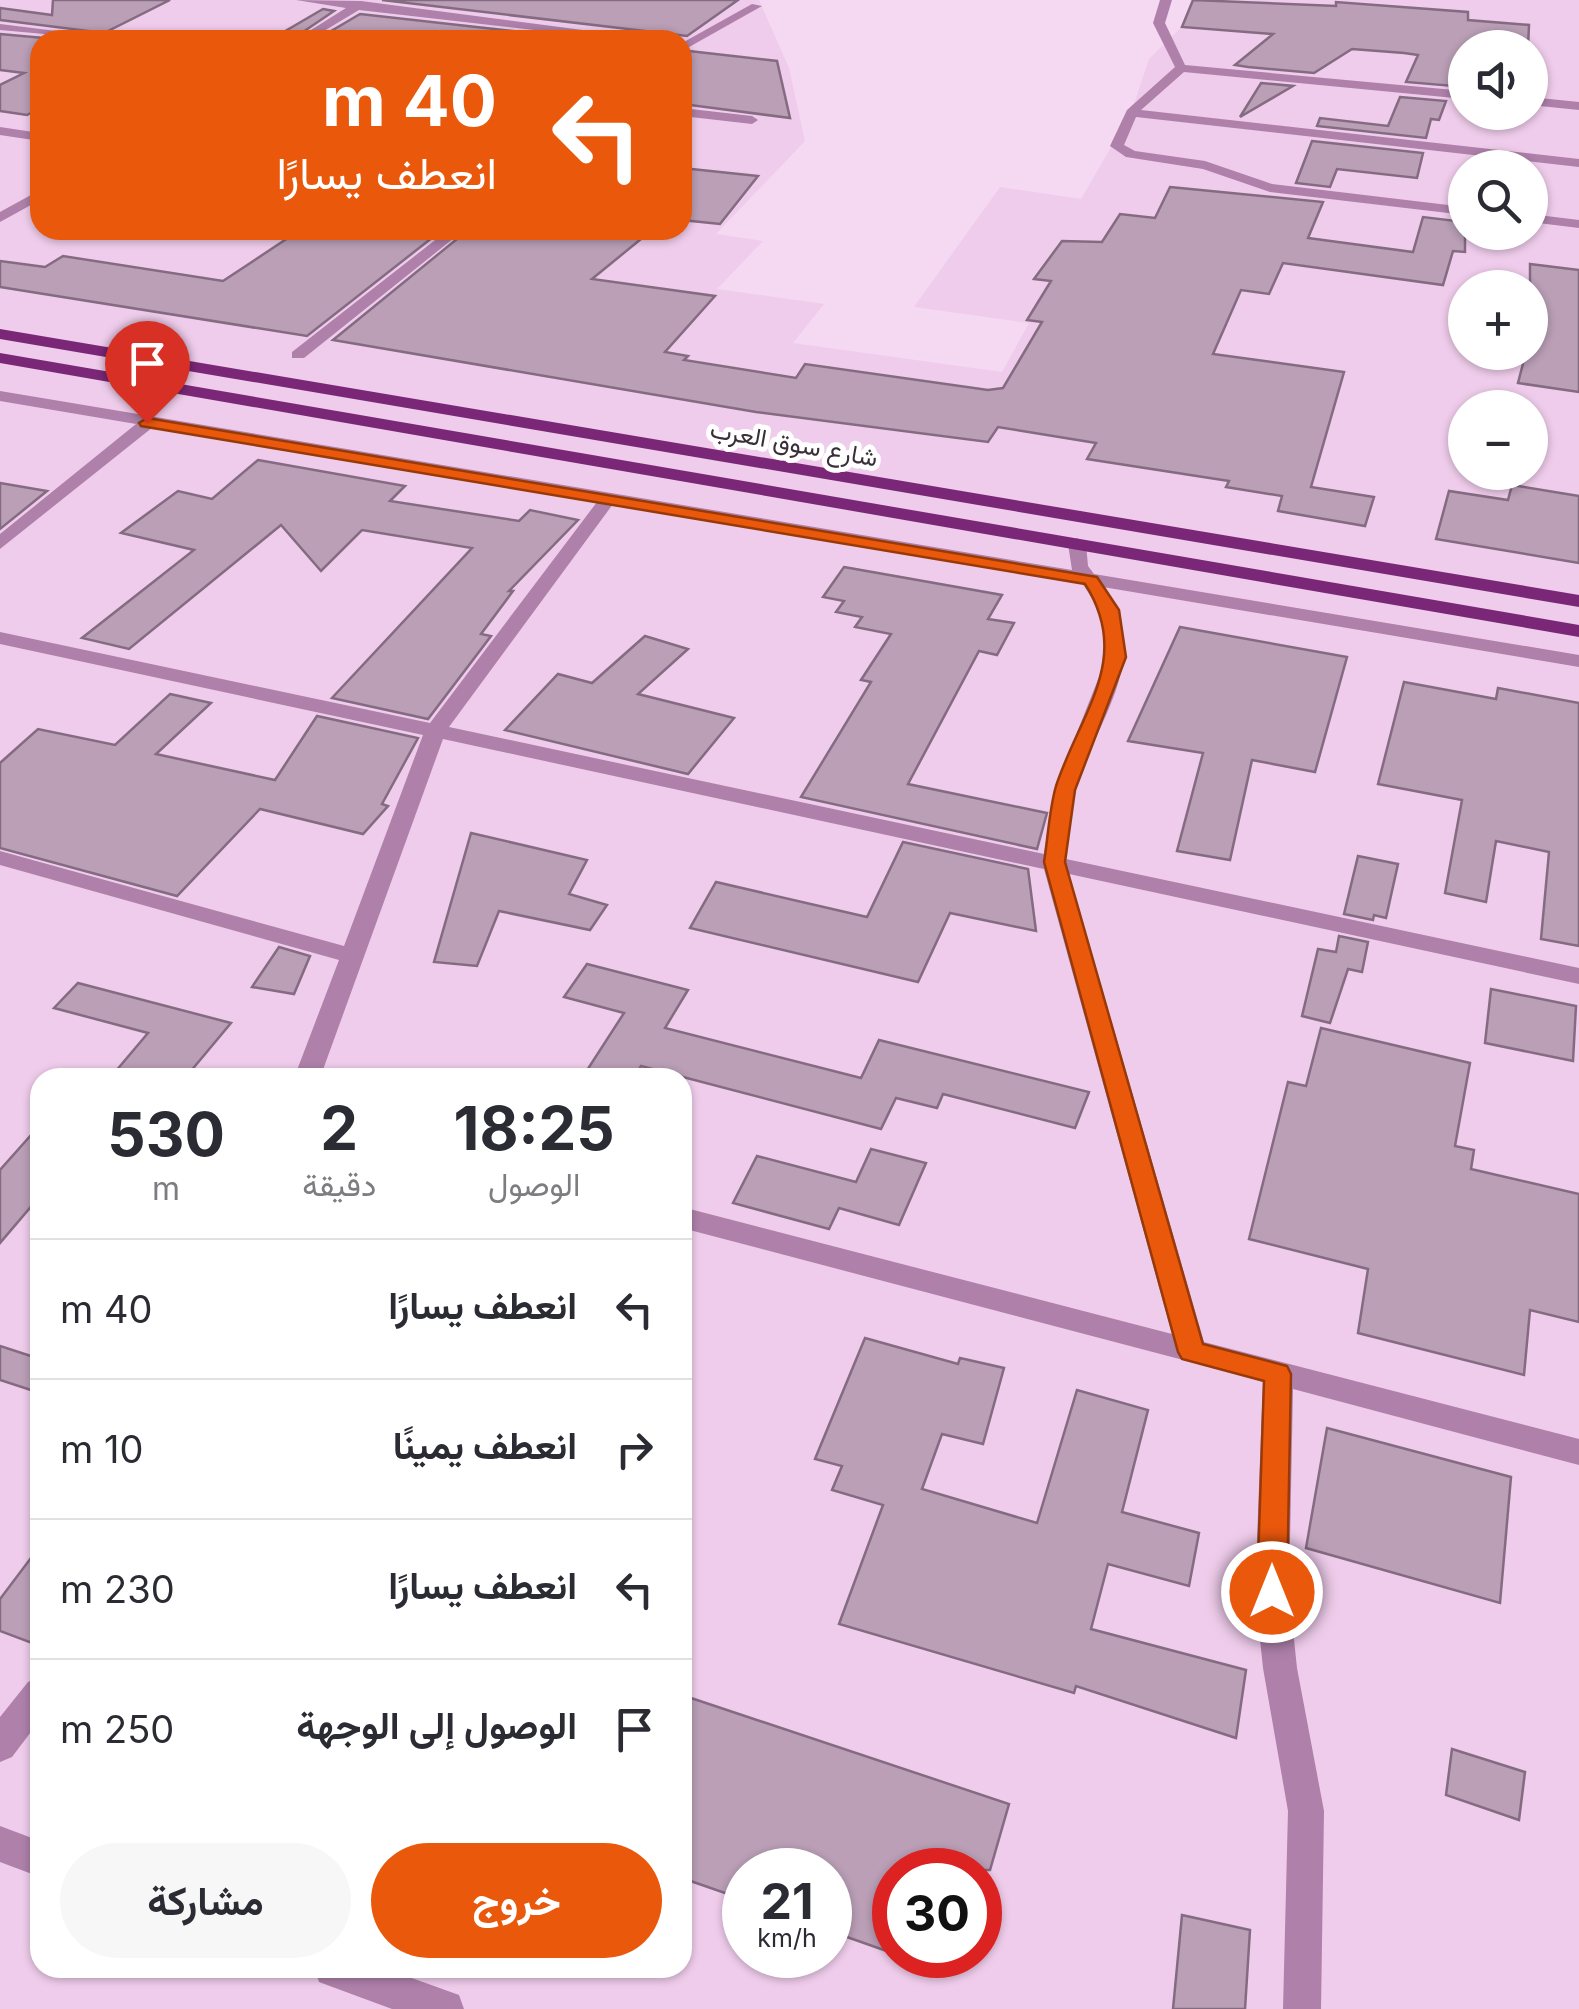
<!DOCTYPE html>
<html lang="ar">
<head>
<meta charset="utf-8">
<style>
	body { margin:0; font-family:Inter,Vazirmatn,sans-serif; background:#f7f7f7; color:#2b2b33; direction:rtl; height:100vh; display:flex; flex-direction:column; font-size:38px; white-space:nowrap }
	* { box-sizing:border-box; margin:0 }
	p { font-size:32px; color:#7c7c81 }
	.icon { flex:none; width:55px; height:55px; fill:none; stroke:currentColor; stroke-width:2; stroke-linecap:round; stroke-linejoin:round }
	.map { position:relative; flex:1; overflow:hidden; direction:ltr }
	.panel { position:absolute; left:30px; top:1068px; width:662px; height:910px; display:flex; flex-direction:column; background:#fff; border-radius:30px; box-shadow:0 2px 8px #0004; direction:rtl }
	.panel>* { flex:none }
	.banner { position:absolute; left:30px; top:30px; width:662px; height:210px; border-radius:30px; box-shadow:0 2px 8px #0004; direction:rtl; background:#ea580c; color:#fff; overflow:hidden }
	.buttons { position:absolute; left:1448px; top:30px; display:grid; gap:20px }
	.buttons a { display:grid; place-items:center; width:100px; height:100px; border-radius:50%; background:#fff; box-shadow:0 2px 8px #0004; font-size:50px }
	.speed { position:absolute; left:722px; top:1848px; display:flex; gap:20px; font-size:50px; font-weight:700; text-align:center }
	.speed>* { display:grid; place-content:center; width:130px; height:130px; border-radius:50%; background:#fff; box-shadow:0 2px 8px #0004; line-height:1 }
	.speed small { font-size:25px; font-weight:400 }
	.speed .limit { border:15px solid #d22; background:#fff; color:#111 }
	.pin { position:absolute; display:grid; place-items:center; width:85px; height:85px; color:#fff; margin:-102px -42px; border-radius:50% 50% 50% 0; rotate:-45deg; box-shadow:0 0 10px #0007 }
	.pin .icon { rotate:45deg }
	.me { position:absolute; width:110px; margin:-55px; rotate:0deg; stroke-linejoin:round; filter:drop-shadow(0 0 8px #0008) }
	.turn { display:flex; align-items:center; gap:35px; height:210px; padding:0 30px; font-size:45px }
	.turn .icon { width:130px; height:130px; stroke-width:2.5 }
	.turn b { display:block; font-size:70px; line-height:85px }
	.eta { display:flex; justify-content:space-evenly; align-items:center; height:170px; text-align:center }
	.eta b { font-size:60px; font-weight:700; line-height:70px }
	.cta { display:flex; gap:20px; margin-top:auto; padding:20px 30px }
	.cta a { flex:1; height:115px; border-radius:60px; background:#ea580c; color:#fff; font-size:40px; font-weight:700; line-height:115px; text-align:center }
	.cta a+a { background:#f7f7f7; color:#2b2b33 }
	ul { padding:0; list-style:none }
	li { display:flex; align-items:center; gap:30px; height:140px; padding:0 30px; border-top:2px solid #e1e1e2 }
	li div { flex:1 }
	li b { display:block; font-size:38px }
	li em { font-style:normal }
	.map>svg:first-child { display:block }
</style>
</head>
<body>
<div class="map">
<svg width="1579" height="2009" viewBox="0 0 1579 2009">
	<rect width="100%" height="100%" fill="#f5d8f2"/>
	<path fill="#efcceb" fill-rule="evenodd" d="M0,0H759L789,68L805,141L716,234L763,241L717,289L824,304L793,343L1002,372L1029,323L914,307L1000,187L1081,199L1131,113L1149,59L1209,0H1579V2009H0ZM40,40H682V230H40ZM1465,48H1530V112H1465ZM1465,168H1530V232H1465ZM1465,288H1530V352H1465ZM1465,408H1530V472H1465ZM40,1078H682V1968H40ZM745,1870H830V1955H745ZM895,1870H980V1955H895Z"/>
	<g fill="#ba9fb7" stroke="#846b82" stroke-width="2.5">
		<polygon points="53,0 170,0 104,33 0,20 0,8 52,15"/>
		<polygon points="382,0 738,0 687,36"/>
		<polygon points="1193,0 1336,6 1336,2 1468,12 1468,20 1529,25 1528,48 1465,48 1465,87 1406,82 1418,55 1404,53 1352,49 1314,73 1248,67 1235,65 1273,34 1182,27"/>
		<polygon points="323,9 334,11 291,40 270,40"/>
		<polygon points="360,14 548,35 542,40 482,34 481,40 316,40"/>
		<polygon points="0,34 55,39 40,40 40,108 27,115 0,111 0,85 24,73 0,70"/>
		<polygon points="689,51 777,61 790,118 682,104 682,54"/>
		<polygon points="1261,83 1293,86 1240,117"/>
		<polygon points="1400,97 1446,101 1439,120 1431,119 1426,138 1317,126 1320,118 1388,126"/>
		<polygon points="1312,141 1423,153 1417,178 1337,169 1330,187 1296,183"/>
		<polygon points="682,168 758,176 720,224 682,220"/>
		<polygon points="1170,187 1323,202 1308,238 1413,252 1423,217 1465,222 1465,252 1453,251 1443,285 1283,263 1269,294 1241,290 1213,354 1344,372 1311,487 1374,497 1365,526 1278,511 1282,496 1226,487 1229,481 1087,459 1096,443 998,427 988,442 756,412 333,340 468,230 652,230 592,279 715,296 665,352 688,356 684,360 796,378 805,364 988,390 1003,388 1042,322 1027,320 1051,281 1034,279 1062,241 1102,242 1120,214 1155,218"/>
		<polygon points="300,230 442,230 307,336 0,287 0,261 45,267 63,256 223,281"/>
		<polygon points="1530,264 1579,270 1579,392 1518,383 1526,352 1530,352"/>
		<polygon points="258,460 405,486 390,501 519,521 530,510 578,520 509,591 513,591 481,634 491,636 428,719 332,698 472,548 362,530 321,571 281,525 129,649 82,638 194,550 121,533 178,491 212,499"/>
		<polygon points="0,483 47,491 0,529"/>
		<polygon points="1512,485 1579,496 1579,563 1436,539 1449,491 1508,500"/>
		<polygon points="844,567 1002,595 988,619 1014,623 997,655 979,651 908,784 1047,813 1037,849 801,797 871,682 861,680 891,634 855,627 862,617 836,612 844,601 823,597"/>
		<polygon points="1180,627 1347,657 1315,772 1252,760 1230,860 1177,851 1203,753 1128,741"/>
		<polygon points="645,636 688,649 638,694 734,718 688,774 505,730 558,674 592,683"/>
		<polygon points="1404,682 1496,699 1498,688 1579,703 1579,946 1541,939 1549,852 1496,841 1486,902 1445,893 1462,800 1378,784"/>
		<polygon points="170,694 211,703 156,754 275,780 317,716 418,738 382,804 388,806 363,834 260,809 177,896 0,848 0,763 38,729 115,745"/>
		<polygon points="471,833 587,860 569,894 607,905 590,930 499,911 477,966 434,962"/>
		<polygon points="903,842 1028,869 1036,931 950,913 918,982 690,928 716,882 867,917"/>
		<polygon points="1358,856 1398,864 1386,918 1374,915 1373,920 1344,914"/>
		<polygon points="1339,936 1368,942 1362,972 1348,969 1330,1023 1302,1016 1318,949 1336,952"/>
		<polygon points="279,947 310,956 294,994 252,987"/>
		<polygon points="587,964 688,990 665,1028 861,1078 879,1040 1089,1092 1075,1128 943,1094 937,1108 896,1098 881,1129 641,1066 634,1078 582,1078 624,1013 564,997"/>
		<polygon points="78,983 231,1023 185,1078 110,1078 148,1033 54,1008"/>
		<polygon points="1491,989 1576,1006 1573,1061 1485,1043"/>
		<polygon points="1321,1028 1470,1063 1455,1146 1474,1150 1471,1169 1579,1194 1579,1322 1530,1310 1524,1375 1358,1333 1368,1269 1249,1239 1288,1082 1306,1086"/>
		<polygon points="40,1125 40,1196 0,1243 0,1170"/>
		<polygon points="871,1149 926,1163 899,1225 839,1208 829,1229 733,1203 757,1156 856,1182"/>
		<polygon points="865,1338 958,1364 960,1358 1004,1368 983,1444 942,1434 922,1489 1037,1523 1077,1390 1148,1410 1122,1512 1199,1533 1189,1586 1108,1564 1091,1629 1246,1670 1236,1738 1076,1686 1074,1693 839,1624 883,1505 832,1490 842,1466 815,1459"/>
		<polygon points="0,1346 40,1359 40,1393 0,1380"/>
		<polygon points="1327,1428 1511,1477 1500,1603 1306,1548"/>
		<polygon points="40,1546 40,1646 0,1631 0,1599"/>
		<polygon points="682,1695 1009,1804 990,1870 895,1870 895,1954 830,1931 830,1870 745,1870 745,1900 682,1878"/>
		<polygon points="1452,1749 1525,1772 1519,1820 1446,1795"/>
		<polygon points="1182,1915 1250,1930 1245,2009 1173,2009"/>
	</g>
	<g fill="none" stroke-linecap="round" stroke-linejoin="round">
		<g fill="#ae80aa" fill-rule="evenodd">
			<polygon points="296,0 361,1 659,40 622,40 359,10 309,40 295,40 346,8"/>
			<polygon points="1160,0 1172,0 1165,23 1185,65 1465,91 1465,99 1184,72 1141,110 1579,159 1579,167 1136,117 1124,145 1135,151 1205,161 1272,184 1465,207 1465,215 1270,192 1203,169 1126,157 1110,146 1127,110 1175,67 1153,23"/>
			<polygon points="752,4 762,6 682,51 682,43"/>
			<polygon points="0,24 105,37 111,40 0,30"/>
			<polygon points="1530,97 1579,102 1579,110 1530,105"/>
			<polygon points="682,108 752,116 758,120 752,124 682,116"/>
			<polygon points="0,127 40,133 40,141 0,135"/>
			<polygon points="40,190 40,200 0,222 0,212"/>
			<polygon points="1530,214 1579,220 1579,228 1530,222"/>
			<polygon points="448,230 464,230 304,358 292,358 292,352"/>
			<path d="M0,391L1072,570L1068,544L1077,538L1086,544L1088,566L1094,574L1579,655V667L1103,587C1155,660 1096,717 1076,790C1070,812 1069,836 1066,859L1579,968V984L1069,874L1204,1342L1579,1439V1465L1293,1389L1289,1592L1297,1668L1324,1811L1321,2009H1283L1288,1811L1263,1668L1255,1592L1263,1381L682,1228V1207L1172,1334L1044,869L443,739L320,1078H294L339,960L0,865V851L344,946L423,735L0,644V632L430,723L597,502L153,427L0,549V534L136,424L0,401ZM613,504L1082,583L1100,610L1107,657L1054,790L1044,854L449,727Z"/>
			<polygon points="40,1677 40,1720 12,1757 0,1762 0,1717 28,1682"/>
			<polygon points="0,1826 40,1841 40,1877 0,1862"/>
			<polygon points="314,1968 384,1968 459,1995 464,2009 392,2009 319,1982"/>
		</g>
		<g fill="#7b2777" fill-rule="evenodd">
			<polygon points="0,329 1579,595 1579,607 0,339"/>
			<polygon points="0,353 1579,625 1579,637 0,363"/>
		</g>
	</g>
	<path fill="#ea580c" stroke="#983908" stroke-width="2.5" d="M147,418L1097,577L1119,610L1126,657L1075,790L1065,862L1203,1344L1287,1366L1291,1374L1287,1592L1283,1601L1272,1605L1262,1601L1257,1592L1264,1381L1182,1359L1178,1352L1044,862C1048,838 1049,810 1056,786C1080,713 1133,659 1085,584L141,426L139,423Z"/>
	<g text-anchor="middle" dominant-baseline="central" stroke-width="10" stroke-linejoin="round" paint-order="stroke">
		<g font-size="25" fill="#3a2f39" stroke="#fff">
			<text transform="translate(794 443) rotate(10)">شارع سوق العرب</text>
		</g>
	</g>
</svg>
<div class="buttons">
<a><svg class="icon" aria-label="sound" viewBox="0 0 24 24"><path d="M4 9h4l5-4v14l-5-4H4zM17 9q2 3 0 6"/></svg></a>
<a><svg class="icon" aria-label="search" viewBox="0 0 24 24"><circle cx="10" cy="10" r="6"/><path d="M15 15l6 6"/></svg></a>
<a>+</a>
<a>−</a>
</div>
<div class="speed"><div>21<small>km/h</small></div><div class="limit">30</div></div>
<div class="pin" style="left:147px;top:423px;background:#d93025"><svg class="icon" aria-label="arrive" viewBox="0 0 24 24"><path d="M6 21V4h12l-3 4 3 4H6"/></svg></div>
<svg class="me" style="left:1272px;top:1592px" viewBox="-20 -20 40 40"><circle r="17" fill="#ea580c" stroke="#fff" stroke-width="3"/><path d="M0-11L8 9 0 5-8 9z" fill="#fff"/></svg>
<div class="banner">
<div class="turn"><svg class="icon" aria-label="left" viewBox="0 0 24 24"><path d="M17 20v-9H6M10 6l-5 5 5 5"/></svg><div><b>40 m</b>انعطف يسارًا</div></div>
</div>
<section class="panel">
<div class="eta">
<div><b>18:25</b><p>الوصول</p></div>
<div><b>2</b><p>دقيقة</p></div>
<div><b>530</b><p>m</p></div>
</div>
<ul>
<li><svg class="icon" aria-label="left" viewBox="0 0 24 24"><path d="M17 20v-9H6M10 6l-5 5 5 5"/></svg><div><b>انعطف يسارًا</b></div><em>40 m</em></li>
<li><svg class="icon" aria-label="right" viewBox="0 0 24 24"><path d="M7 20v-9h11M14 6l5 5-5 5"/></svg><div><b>انعطف يمينًا</b></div><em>10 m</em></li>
<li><svg class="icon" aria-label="left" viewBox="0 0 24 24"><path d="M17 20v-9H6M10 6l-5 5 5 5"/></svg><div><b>انعطف يسارًا</b></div><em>230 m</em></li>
<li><svg class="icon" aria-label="arrive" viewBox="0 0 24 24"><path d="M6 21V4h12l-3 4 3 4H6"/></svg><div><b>الوصول إلى الوجهة</b></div><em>250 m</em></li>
</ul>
<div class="cta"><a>خروج</a><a>مشاركة</a></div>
</section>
</div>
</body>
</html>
